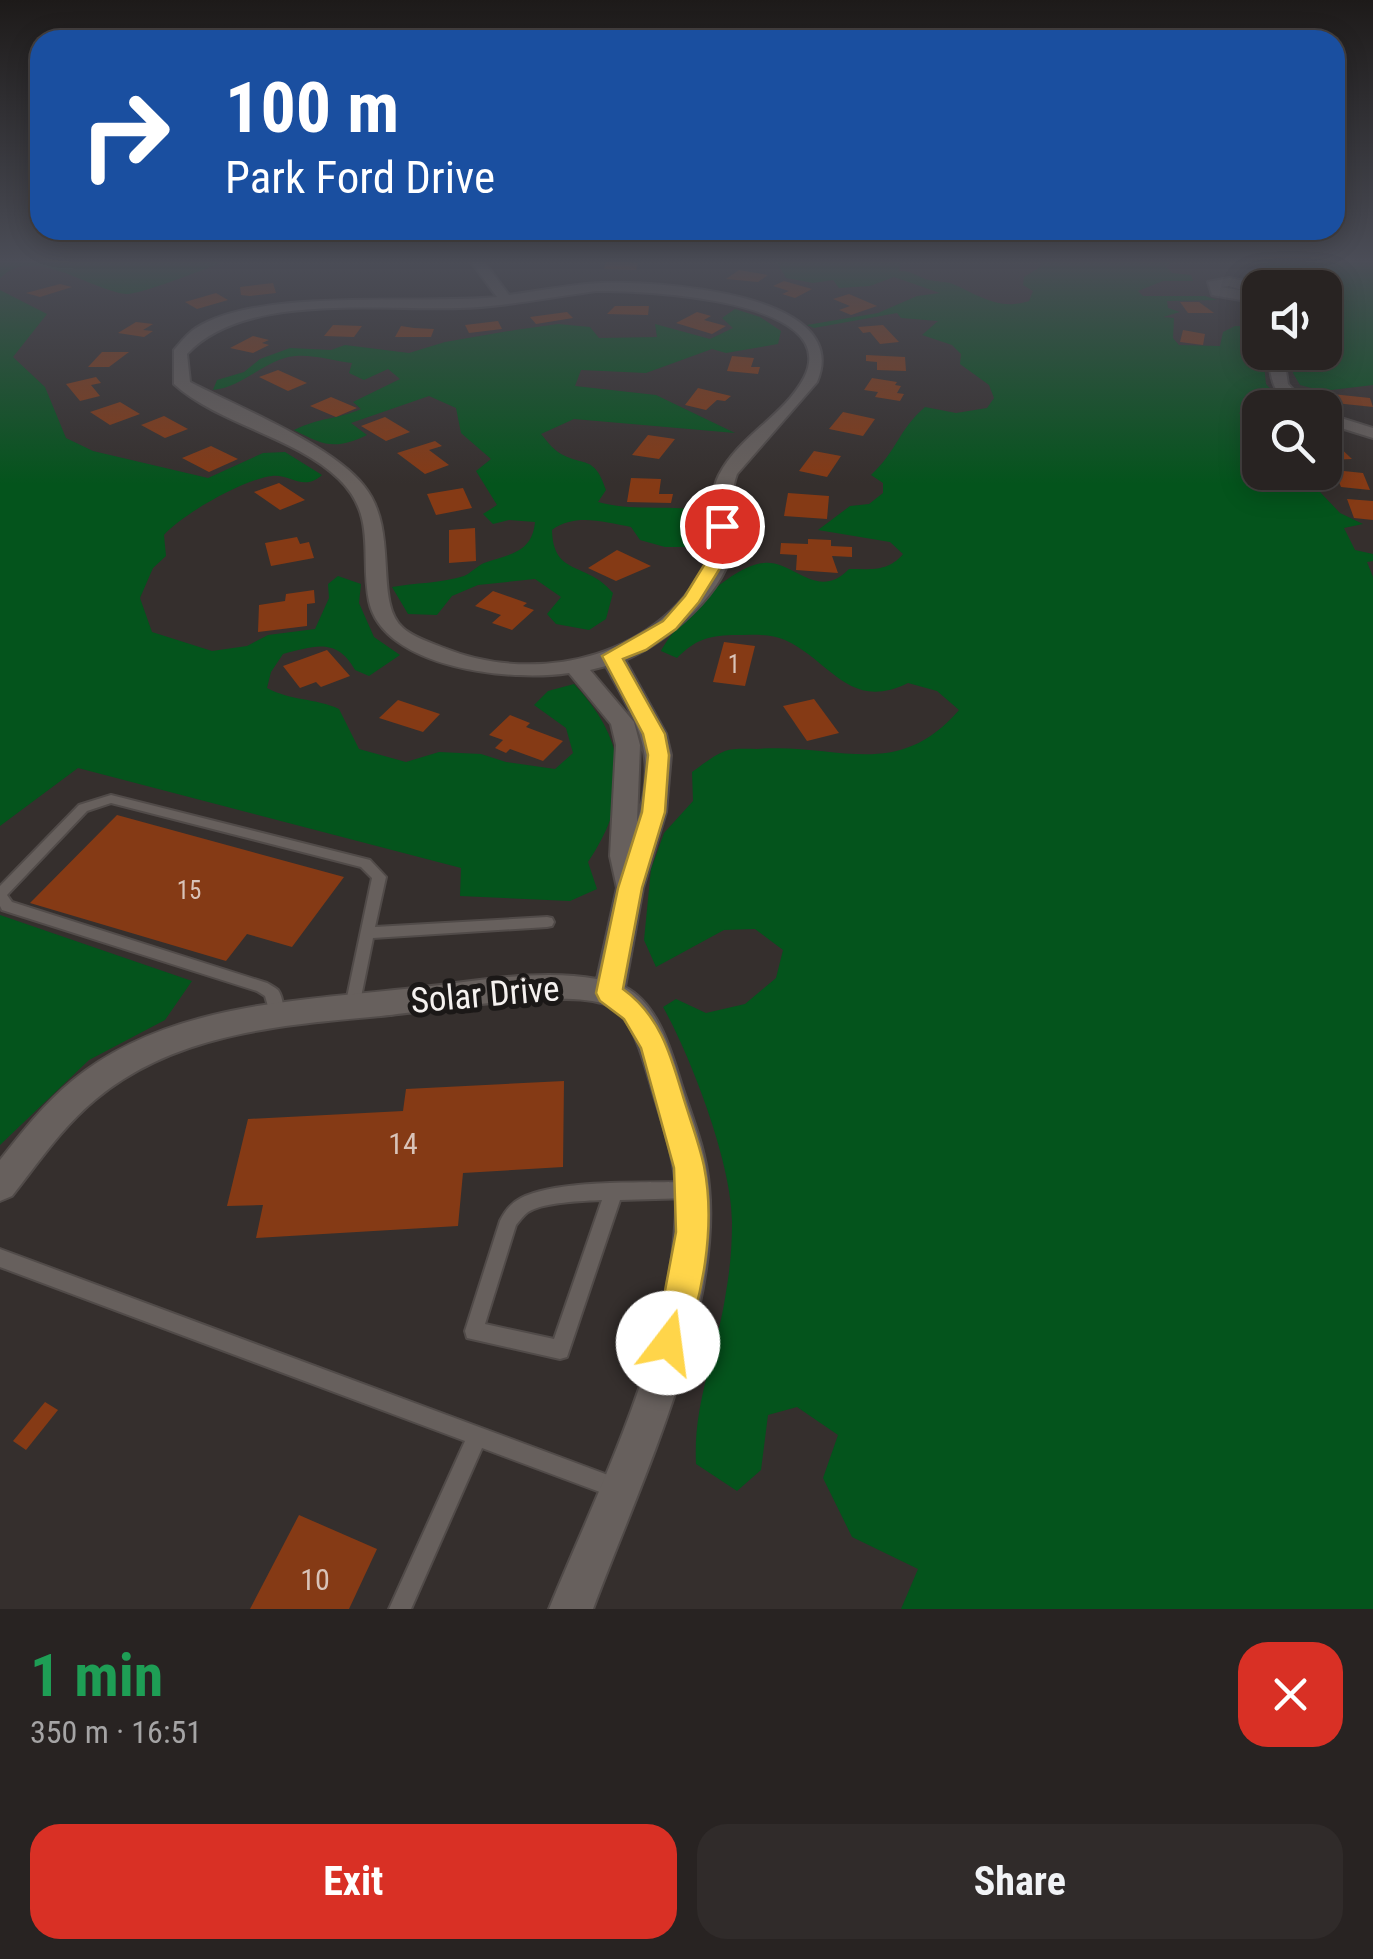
<!DOCTYPE html>
<html lang="en">
<head>
<meta charset="utf-8">
<style>
	body { margin:0; font-family:"Roboto Condensed",sans-serif; background:#302b2a; color:#f1f3f6; height:100vh; display:flex; flex-direction:column; font-size:38px; white-space:nowrap }
	* { box-sizing:border-box; margin:0 }
	p { font-size:32px; color:#a5a4a5 }
	.icon { flex:none; width:55px; height:55px; fill:none; stroke:currentColor; stroke-width:2; stroke-linecap:round; stroke-linejoin:round }
	.map { position:relative; height:1609px; overflow:hidden }
	.details { display:flex; flex-direction:column; background:#282322; flex:1 }
	.details>* { flex:none }
	.banner { position:absolute; left:30px; top:30px; width:1315px; height:210px; border-radius:30px; box-shadow:0 5px 25px #0003,0 0 0 2px #444040; background:#1a4fa0; color:#fff; overflow:hidden }
	.buttons { position:absolute; left:1242px; top:270px; display:grid; gap:20px }
	.buttons a { display:grid; place-items:center; width:100px; height:100px; border-radius:20px; background:#282322; box-shadow:0 5px 25px #0003,0 0 0 2px #444040; font-size:50px }
	.pin { position:absolute; display:grid; place-items:center; width:85px; height:85px; color:#fff; margin:-42px; border:5px solid #fff; border-radius:50%; box-shadow:0 2px 10px #0007 }
	.me { position:absolute; width:110px; margin:-55px; rotate:15deg; stroke-linejoin:round; filter:drop-shadow(0 0 8px #0008) }
	.turn { display:flex; align-items:center; gap:35px; height:210px; padding:0 30px; font-size:45px }
	.turn .icon { width:130px; height:130px; stroke-width:2.5 }
	.turn b { display:block; font-size:70px; line-height:85px }
	.round { display:grid; place-items:center; flex:none; width:105px; height:105px; border-radius:30px; background:#302b2a }
	.overview { display:flex; align-items:center; justify-content:space-between; height:170px; padding:0 30px }
	h1 { font-size:60px; font-weight:700; line-height:75px; color:#1e9e55 }
	.button { display:flex; gap:20px; margin-top:auto; padding:20px 30px }
	.button a { flex:1; height:115px; border-radius:30px; background:#d93025; color:#fff; font-size:40px; font-weight:700; line-height:115px; text-align:center }
	.button a+a { background:#302b2a; color:#f1f3f6 }
	.map>svg:first-child { display:block }
</style>
</head>
<body>
<div class="map">
<svg width="1373" height="1609" viewBox="0 0 1373 1609">
	<rect width="100%" height="100%" fill="#352f2d"/>
	<g fill="#04541c">
		<path d="M0,259H230C214,266 140,295 126,294C87,289 34,244 0,278Z"/>
		<path d="M775,259H902L899,271C912,270 917,277 929,280C937,282 945,281 953,284C978,295 999,311 1029,301L1033,291L1023,285L1024,277L1040,267L1043,259L1173,261L1166,267L1172,273L1191,275L1193,281H1163L1138,291L1143,296H1205L1217,300L1167,301L1168,308L1180,312L1163,317L1174,318L1173,338L1179,345L1220,346L1223,332L1235,326H1260L1266,384L1279,398L1239,413L1260,430V472L1287,473L1296,490L1320,492L1340,513L1363,524L1344,528L1355,550L1373,554V561L1367,562L1373,577V1609H901L918,1569L852,1537L823,1478L838,1435L797,1407L768,1415L761,1470L737,1491L696,1464C693,1401 717,1354 726,1292C730,1270 732,1246 732,1224C733,1166 691,1057 663,1007L676,999L706,1013L745,1004L776,978L783,950L755,929L724,930L656,967L644,940L651,869L664,833L693,801L692,772C702,765 714,755 725,751C734,748 747,749 757,749C837,742 896,783 959,710L937,691L908,683C849,712 831,661 785,640C768,633 750,635 732,635C707,636 695,640 677,658L661,651C676,623 730,565 764,563C794,560 817,602 849,569C871,569 888,572 903,554L890,542L818,530L850,506L869,504L883,493V483L871,475C897,451 899,429 925,407L956,413L987,408L994,398L989,385L960,364L961,354L952,345L922,335L938,321L901,318L897,313L814,328L807,325L878,313L917,296L940,293L894,277L870,286L839,288L833,280L813,283L786,278Z"/>
		<polygon points="1241,259 1373,259 1373,385 1323,391 1300,385 1293,373 1293,359 1330,361 1331,347 1325,343 1325,317 1333,311 1333,304 1325,303 1325,288 1265,271 1266,266"/>
		<path d="M0,290L47,314L13,357L45,387L66,438L93,451L208,478L263,453L285,452L322,475C303,492 291,474 272,476C244,479 181,515 164,535L166,556L153,568L140,598L152,632L212,651L247,646L268,635L315,629L329,598L328,584L338,576L361,584L359,603L374,637L400,655L369,676L355,670C337,637 314,646 283,654L271,672L267,688C291,701 315,698 339,709L359,749L406,762L439,752L481,754L506,762L555,769L573,753L566,728L534,705L548,691L574,684C628,741 632,797 588,862L597,889L570,901L460,896L461,868L78,768L0,826Z"/>
		<path d="M735,309L760,317L781,331L778,344L726,353L712,349L646,373L581,370L575,386L656,395L735,433L574,419L541,434C546,440 552,448 558,452C583,468 594,453 606,490L598,502C633,512 669,504 705,511L709,529L690,547H665L640,540L631,527C604,522 575,513 552,530C553,577 587,561 613,593L606,619L589,630L556,624L547,614L561,597L535,579L478,585L452,596L437,615L408,614L392,587C414,583 443,583 464,576C471,573 477,566 484,563C508,554 532,554 535,522L509,520L493,524L483,514L497,505L476,471L491,459L461,433L456,408L429,396L351,423L367,435C336,450 324,446 294,430C321,417 335,420 361,409L353,402L400,379L388,369L364,380L349,373L352,363C335,361 312,354 295,356C265,359 244,387 213,390L217,380L244,372L260,359L290,348L331,350L345,345L409,353L445,342L515,330L558,324L590,327L599,338L657,337L655,324L710,339L733,328L722,318Z"/>
		<polygon points="0,915 192,981 165,1020 89,1060 0,1145"/>
	</g>
	<g fill="#853a15">
		<polygon points="606,260 630,260 629,263 638,263 636,270 604,269"/>
		<polygon points="739,270 768,275 758,282 726,279"/>
		<polygon points="784,281 812,289 795,298 782,294 789,291 773,286"/>
		<polygon points="273,283 276,293 250,296 241,295 240,287"/>
		<polygon points="60,284 72,287 40,297 26,293"/>
		<polygon points="216,293 228,300 197,309 185,302"/>
		<polygon points="849,294 877,306 851,315 839,310 850,306 833,299"/>
		<polygon points="1180,302 1199,302 1214,313 1188,313"/>
		<polygon points="615,306 649,306 648,315 607,314"/>
		<polygon points="567,312 573,318 536,324 530,317"/>
		<polygon points="697,312 711,316 704,320 726,326 712,334 676,323"/>
		<polygon points="498,321 502,329 469,333 465,325"/>
		<polygon points="136,322 153,324 143,330 153,331 144,337 118,333"/>
		<polygon points="333,325 362,326 354,337 324,336"/>
		<polygon points="883,325 899,342 880,344 870,332 863,333 858,327"/>
		<polygon points="401,326 414,328 434,329 431,337 395,337"/>
		<polygon points="1183,330 1205,334 1203,345 1180,342"/>
		<polygon points="253,336 269,340 262,343 269,345 253,353 230,348"/>
		<polygon points="102,352 129,352 109,367 88,367"/>
		<polygon points="866,355 905,357 906,371 877,370 877,362 866,361"/>
		<polygon points="732,356 754,358 751,367 760,367 758,374 727,371"/>
		<polygon points="278,370 307,383 288,391 259,377"/>
		<polygon points="96,377 101,383 91,385 100,396 80,401 66,384"/>
		<polygon points="872,378 897,382 895,385 901,386 897,393 904,394 900,401 875,397 878,392 864,390"/>
		<polygon points="698,388 731,396 725,401 717,400 706,410 685,405"/>
		<polygon points="1332,394 1370,398 1373,407 1335,403"/>
		<polygon points="331,397 357,408 336,417 310,406"/>
		<polygon points="120,402 140,414 110,425 90,412"/>
		<polygon points="843,412 875,419 863,436 829,429"/>
		<polygon points="164,416 188,429 165,438 141,425"/>
		<polygon points="385,417 410,432 386,441 361,426"/>
		<polygon points="648,435 675,439 659,459 632,455"/>
		<polygon points="435,441 442,446 429,450 449,465 425,474 397,453"/>
		<polygon points="1325,442 1334,442 1352,459 1328,460"/>
		<polygon points="211,446 238,459 209,472 182,458"/>
		<polygon points="814,451 841,456 827,477 799,471"/>
		<polygon points="1334,470 1363,473 1370,490 1341,487"/>
		<polygon points="631,478 661,479 659,494 673,494 671,503 627,502"/>
		<polygon points="279,483 305,500 280,510 254,492"/>
		<polygon points="463,488 472,508 436,515 427,494"/>
		<polygon points="788,493 829,496 827,519 784,516"/>
		<polygon points="1347,499 1373,501 1373,520 1354,518"/>
		<polygon points="475,528 476,561 449,563 449,530"/>
		<polygon points="297,537 300,544 309,542 314,558 271,566 265,543"/>
		<polygon points="808,539 831,540 831,546 852,547 852,557 832,556 838,573 796,570 797,555 780,554 781,543 808,544"/>
		<polygon points="617,550 651,566 616,581 588,568"/>
		<polygon points="314,590 315,603 307,604 307,626 258,632 259,605 285,601 286,594"/>
		<polygon points="493,591 527,603 523,606 534,610 512,630 492,623 501,615 475,606"/>
		<polygon points="724,642 755,646 745,686 713,682"/>
		<polygon points="327,650 350,676 321,687 316,682 300,688 283,666"/>
		<polygon points="814,699 839,733 807,741 783,706"/>
		<polygon points="398,700 440,714 423,732 379,718"/>
		<polygon points="510,715 530,723 526,727 563,741 543,761 510,749 506,753 495,748 503,740 489,735"/>
		<polygon points="117,815 344,877 292,947 247,934 226,961 30,903"/>
		<polygon points="564,1081 563,1167 463,1173 458,1226 256,1238 263,1205 227,1206 248,1119 403,1111 406,1089"/>
		<polygon points="45,1402 58,1410 26,1450 13,1441"/>
		<polygon points="299,1515 377,1549 349,1609 250,1609"/>
	</g>
	<g fill="none" stroke-linecap="round" stroke-linejoin="round">
		<defs>
			<g id="lane">
				<path d="M111,795L370,860L386,877L375,927L547,917L552,918L554,922L552,926L547,927L373,938L359,1007L357,1011L352,1013L347,1011L345,1007L372,878L361,867L111,803L87,811L7,895L12,902L267,983C269,984 276,988 278,990C283,997 285,1013 282,1020L277,1022L272,1020L265,996L257,991L2,910L0,906V886L79,805Z"/>
				<path d="M691,1182L697,1184L699,1190L697,1196L691,1198L620,1200L567,1357L560,1359L467,1338L465,1331L500,1221C505,1211 511,1203 521,1198C559,1179 647,1183 691,1182ZM602,1200L554,1339L485,1324L516,1225C520,1220 523,1216 528,1212C544,1202 583,1201 602,1200Z"/>
				<polygon points="0,1249 616,1478 623,1481 626,1488 623,1495 616,1498 482,1448 411,1609 389,1609 465,1441 0,1267"/>
			</g>
			<g id="street">
				<path d="M469,259H482L509,295C540,291 571,284 602,283C654,281 855,292 817,382L737,474C728,497 737,520 733,544C727,593 666,642 625,660L666,734L671,755L666,812L643,888L625,987C658,1004 671,1050 681,1083C692,1117 706,1150 709,1186C722,1315 638,1488 593,1609H549C601,1482 679,1332 676,1192C675,1155 660,1118 650,1082C642,1057 634,1017 607,1005C565,988 431,1011 381,1016C282,1025 175,1033 96,1099C63,1126 38,1163 12,1196L0,1201V1160C22,1132 45,1103 72,1081C167,1003 298,1001 414,988C473,982 539,968 597,979L617,888L610,856L616,745L611,724L569,673C513,682 383,669 369,601C360,555 377,516 339,479C296,437 218,424 174,384V350C180,343 188,333 196,328C262,287 417,305 497,297ZM596,291C637,290 845,298 804,378C784,416 739,436 719,475C706,500 722,530 710,556C665,656 540,687 444,648C431,643 413,637 403,628C373,602 400,530 364,486C332,445 238,407 190,382L187,354C244,292 380,311 459,308C505,307 551,297 596,291ZM606,666C637,724 659,753 637,822L640,745L634,722L590,670Z"/>
				<path d="M1229,278L1245,281L1259,289L1255,297L1260,300V310L1241,300L1212,295L1208,282ZM1229,286L1245,291L1221,287Z"/>
				<path d="M1269,352H1283L1288,384L1310,408H1290C1273,392 1269,375 1269,352Z"/>
				<polygon points="1325,413 1373,428 1373,438 1325,423"/>
			</g>
		</defs>
		<use href="#lane" stroke="#514b49" stroke-width="4"/>
		<use href="#street" stroke="#514b49" stroke-width="4"/>
		<use href="#lane" fill="#67605d" fill-rule="evenodd"/>
		<use href="#street" fill="#67605d" fill-rule="evenodd"/>
	</g>
	<linearGradient id="sky" x2="0" y2="1"><stop stop-color="#1d1a19"/><stop offset="0.54" stop-color="#4b4d57"/><stop offset="1" stop-color="#4b4d57" stop-opacity="0"/></linearGradient>
	<rect width="1373" height="484" fill="url(#sky)"/>
	<path fill="#ffd54a" stroke="#a68a30" stroke-width="2.5" d="M716,522L731,526L732,549L699,602L676,629L646,650L623,659L665,734L669,755L665,812L642,888L623,989C659,1015 670,1052 682,1093C689,1117 699,1142 704,1166C716,1226 703,1299 680,1355L668,1360L656,1355L651,1343L661,1312L676,1232L674,1168L641,1048L624,1019L600,1001L596,993L618,888L642,812L648,755L643,734L602,656L663,621L685,596L714,549Z"/>
	<g text-anchor="middle" dominant-baseline="central" stroke-width="10" stroke-linejoin="round" paint-order="stroke">
		<g font-size="25" fill="#d9c3b8">
			<text x="734" y="664">1</text>
			<text x="189" y="890">15</text>
		</g>
		<g font-size="30" fill="#d9c3b8">
			<text x="403" y="1143">14</text>
			<text x="315" y="1579">10</text>
		</g>
		<g font-size="35" fill="#f5f1ef" stroke="#1b1817">
			<text transform="translate(485 995) rotate(-5)">Solar Drive</text>
		</g>
	</g>
</svg>
<div class="buttons">
<a><svg class="icon" aria-label="sound" viewBox="0 0 24 24"><path d="M4 9h4l5-4v14l-5-4H4zM17 9q2 3 0 6"/></svg></a>
<a><svg class="icon" aria-label="search" viewBox="0 0 24 24"><circle cx="10" cy="10" r="6"/><path d="M15 15l6 6"/></svg></a>
</div>
<div class="pin" style="left:722px;top:526px;background:#d93025"><svg class="icon" aria-label="arrive" viewBox="0 0 24 24"><path d="M6 21V4h12l-3 4 3 4H6"/></svg></div>
<svg class="me" style="left:668px;top:1343px" viewBox="-20 -20 40 40"><circle r="19" fill="#fff"/><path d="M0-13L10 11 0 6-10 11z" fill="#ffd54a"/></svg>
<div class="banner">
<div class="turn"><svg class="icon" aria-label="right" viewBox="0 0 24 24"><path d="M7 20v-9h11M14 6l5 5-5 5"/></svg><div><b>100 m</b>Park Ford Drive</div></div>
</div>
</div>
<section class="details">
<div class="overview"><div><h1>1 min</h1><p>350 m · 16:51</p></div><a class="round" style="background:#d93025;color:#fff"><svg class="icon" aria-label="close" viewBox="0 0 24 24"><path d="M6 6l12 12M18 6L6 18"/></svg></a></div>
<div class="button"><a>Exit</a><a>Share</a></div>
</section>
</body>
</html>
